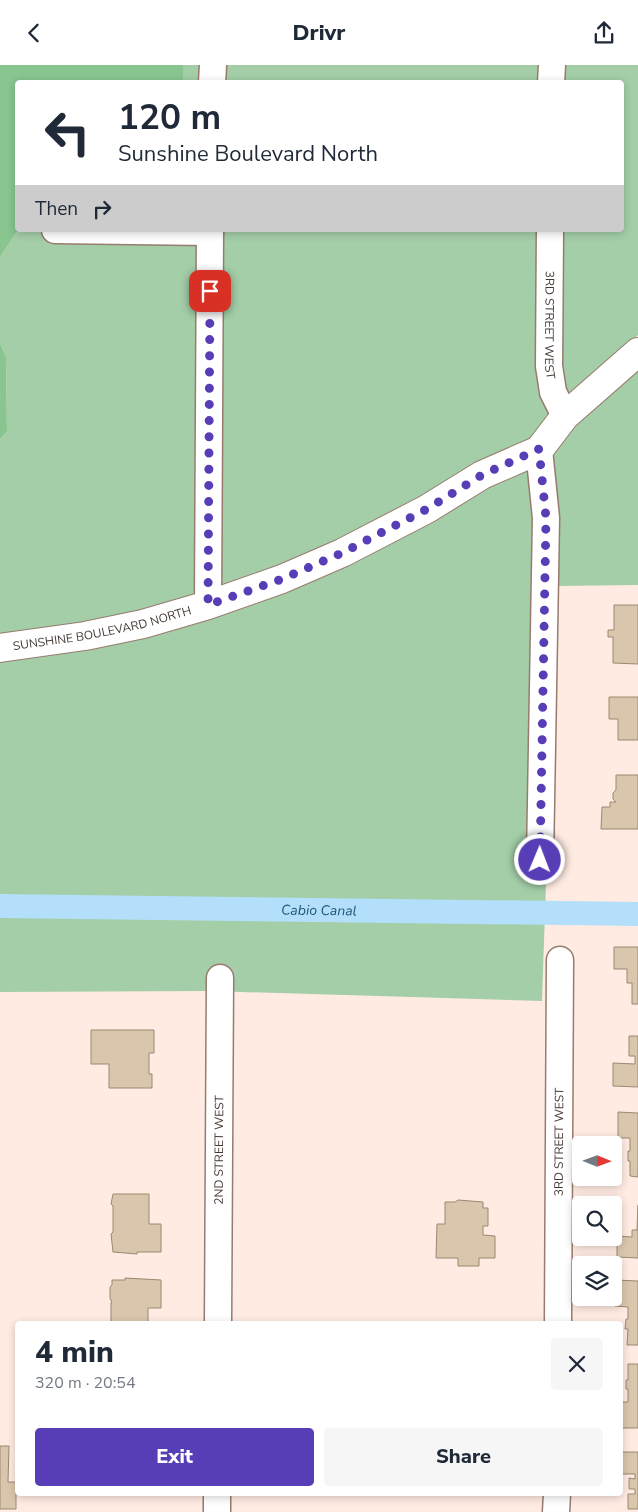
<!DOCTYPE html>
<html lang="en">
<head>
<meta charset="utf-8">
<style>
	body { margin:0; font-family:"Nunito Sans",sans-serif; background:#f6f6f7; color:#1f2937; height:100vh; display:flex; flex-direction:column; font-size:19px; white-space:nowrap }
	* { box-sizing:border-box; margin:0 }
	p { font-size:16px; color:#747a83 }
	.icon { flex:none; width:28px; height:28px; fill:none; stroke:currentColor; stroke-width:2; stroke-linecap:round; stroke-linejoin:round }
	.map { position:relative; flex:1; overflow:hidden }
	.drawer { position:absolute; left:15px; top:1256px; width:608px; height:175px; display:flex; flex-direction:column; background:#fff; border-radius:5px; box-shadow:0 2px 8px #0003 }
	.drawer>* { flex:none }
	.banner { position:absolute; left:15px; top:15px; width:609px; height:152px; border-radius:5px; box-shadow:0 2px 8px #0003; background:#fff; color:#1f2937; overflow:hidden }
	.needle { width:32px; rotate:91deg }
	.fabs { position:absolute; left:572px; top:1071px; display:grid; gap:10px }
	.fabs a { display:grid; place-items:center; width:50px; height:50px; border-radius:5px; background:#fff; box-shadow:0 2px 8px #0003; font-size:25px }
	.pin { position:absolute; display:grid; place-items:center; width:42px; height:42px; color:#fff; margin:-21px; border-radius:10px; box-shadow:0 2px 8px #0006 }
	.me { position:absolute; width:55px; margin:-28px; rotate:1deg; stroke-linejoin:round; filter:drop-shadow(0 0 4px #0008) }
	.turn { display:flex; align-items:center; gap:18px; height:105px; padding:0 20px; font-size:22px }
	.turn .icon { width:65px; height:65px; stroke-width:2.5 }
	.turn b { display:block; font-size:35px; line-height:42px }
	.then { display:flex; align-items:center; height:48px; padding:0 20px; background:#0003; gap:10px; font-size:19px }
	.round { display:grid; place-items:center; flex:none; width:52px; height:52px; border-radius:5px; background:#f6f6f7 }
	.summary { display:flex; align-items:center; justify-content:space-between; height:85px; padding:0 20px }
	h1 { font-size:30px; font-weight:800; line-height:38px }
	.primary-button { display:flex; gap:10px; margin-top:auto; padding:10px 20px }
	.primary-button a { flex:1; height:58px; border-radius:5px; background:#573eb6; color:#fff; font-size:20px; font-weight:800; line-height:58px; text-align:center }
	.primary-button a+a { background:#f6f6f7; color:#1f2937 }
	header { display:flex; justify-content:space-between; align-items:center; height:65px; padding:0 20px; background:#fff; font-size:22px; font-weight:800 }
	.map>svg:first-child { display:block }
</style>
</head>
<body>
<header><svg class="icon" aria-label="back" viewBox="0 0 24 24"><path d="M15 5l-7 7 7 7"/></svg>Drivr<svg class="icon" aria-label="share" viewBox="0 0 24 24"><path d="M12 15V3M7 8l5-5 5 5M5 13v7h14v-7"/></svg></header>
<div class="map">
<svg width="638" height="1447" viewBox="0 0 638 1447">
	<rect width="100%" height="100%" fill="#ffebe2"/>
	<g fill="#a3cea7">
		<polygon points="183,0 638,0 638,270 530,375 336,478 277,503 140,547 82,559 0,570 0,374 7,367 6,292 0,278 0,192 18,165 621,165 621,18 183,18"/>
		<polygon points="638,305 638,520 556,521 542,936 210,926 0,927 0,595 148,570 575,359"/>
	</g>
	<g fill="#88c58f">
		<polygon points="0,0 183,0 183,17 18,18 18,165 0,192"/>
		<polygon points="0,278 6,292 7,367 0,374"/>
	</g>
	<g fill="none" stroke-linecap="round" stroke-linejoin="round">
		<path stroke="#b3dffb" stroke-width="24" id="s1" d="M0,841L638,849"/>
	</g>
	<g fill="#dac6ac" stroke="#9c8871">
		<polygon points="614,540 638,540 638,599 613,598 613,572 608,572 608,565 614,565"/>
		<polygon points="609,632 638,632 638,675 618,675 618,654 609,654"/>
		<polygon points="616,710 638,710 638,764 601,764 602,742 610,742 610,737 616,737 613,734 613,728 616,725"/>
		<polygon points="614,882 638,882 638,939 632,939 632,918 627,918 627,904 614,904"/>
		<polygon points="91,965 154,965 154,988 149,988 149,1009 152,1009 152,1023 109,1023 109,999 91,999"/>
		<polygon points="629,971 638,971 638,1022 613,1021 613,998 635,999 635,991 629,991"/>
		<polygon points="618,1047 638,1048 638,1112 630,1111 630,1096 628,1096 628,1086 630,1086 630,1073 618,1073"/>
		<polygon points="113,1129 149,1129 149,1159 161,1159 161,1187 137,1187 137,1189 113,1187 111,1169 113,1167 113,1141 111,1139"/>
		<polygon points="458,1135 483,1137 483,1143 488,1143 488,1161 483,1161 483,1170 495,1171 495,1193 479,1193 479,1201 458,1201 458,1193 436,1193 437,1159 445,1159 445,1137 455,1137"/>
		<polygon points="638,1140 638,1193 617,1192 617,1171 632,1172 632,1165 637,1165"/>
		<polygon points="125,1213 161,1215 161,1243 148,1243 148,1259 111,1259 111,1238 112,1238 110,1233 110,1222 112,1220 112,1215 125,1215"/>
		<polygon points="616,1215 638,1216 638,1280 627,1280 628,1264 625,1264 626,1254 628,1254 628,1242 615,1241"/>
		<polygon points="628,1299 638,1299 638,1363 620,1363 620,1337 628,1337 628,1324 626,1324 626,1315 628,1315"/>
		<polygon points="0,1381 9,1381 8,1417 16,1417 16,1444 0,1444"/>
		<polygon points="620,1387 638,1387 638,1444 628,1444 628,1429 635,1429 635,1424 629,1424 629,1413 635,1414 635,1409 620,1409"/>
	</g>
	<g fill="none" stroke-linecap="round" stroke-linejoin="round">
		<defs>
			<g id="minor">
				<polyline points="212,18 213,0"/>
				<polyline points="551,18 552,0"/>
				<polyline points="55,165 210,167"/>
				<path id="s2" d="M550,165L549,301L553,327L565,351"/>
				<polyline points="539,385 546,453 540,795"/>
				<polyline points="208,540 210,165"/>
				<path id="s3" d="M218,1259L220,913"/>
				<path id="s4" d="M558,1259L560,895"/>
				<polyline points="217,1447 217,1429"/>
				<polyline points="556,1447 557,1429"/>
			</g>
			<g id="tertiary">
				<path id="s5" d="M0,583L85,571L143,559L208,540L282,514L342,488L427,444L482,410L539,385L565,351L638,287"/>
			</g>
		</defs>
		<use href="#minor" stroke="#987b6e" stroke-width="29"/>
		<use href="#tertiary" stroke="#987b6e" stroke-width="30"/>
		<use href="#minor" stroke="#fff" stroke-width="26"/>
		<use href="#tertiary" stroke="#fff" stroke-width="28"/>
	</g>
	<g fill="none" stroke-linecap="round" stroke-linejoin="round">
		<polyline stroke="#573eb6" stroke-width="9" stroke-dasharray="0 16.2" points="210,226 208,540 282,514 342,488 427,444 482,410 539,384 546,453 540,795"/>
	</g>
	<g text-anchor="middle" dominant-baseline="central" stroke-width="5" stroke-linejoin="round" paint-order="stroke">
		<g font-size="12" fill="#463934" stroke="#ffebe2">
			<text stroke="none"><textPath href="#s2" startOffset="95">3RD STREET WEST</textPath></text>
			<text stroke="none"><textPath href="#s5" startOffset="104">SUNSHINE BOULEVARD NORTH</textPath></text>
			<text stroke="none"><textPath href="#s4" startOffset="182">3RD STREET WEST</textPath></text>
			<text stroke="none"><textPath href="#s3" startOffset="174">2ND STREET WEST</textPath></text>
		</g>
		<g font-size="14" font-style="italic" fill="#1e5776" stroke="#ffebe2">
			<text stroke="none"><textPath href="#s1" startOffset="319">Cabio Canal</textPath></text>
		</g>
	</g>
</svg>
<div class="fabs">
<a><svg class="needle" viewBox="-14 -14 28 28"><path d="M0-13l5 13h-10z" fill="#e53935"/><path d="M0 13l5-13h-10z" fill="#747a83"/></svg></a>
<a><svg class="icon" aria-label="search" viewBox="0 0 24 24"><circle cx="10" cy="10" r="6"/><path d="M15 15l6 6"/></svg></a>
<a><svg class="icon" aria-label="layers" viewBox="0 0 24 24"><path d="M12 4l9 5-9 5-9-5zM3 14l9 5 9-5"/></svg></a>
</div>
<div class="pin" style="left:210px;top:226px;background:#d93025"><svg class="icon" aria-label="arrive" viewBox="0 0 24 24"><path d="M6 21V4h12l-3 4 3 4H6"/></svg></div>
<svg class="me" style="left:540px;top:795px" viewBox="-20 -20 40 40"><circle r="17" fill="#573eb6" stroke="#fff" stroke-width="3"/><path d="M0-11L8 9 0 5-8 9z" fill="#fff"/></svg>
<div class="banner">
<div class="turn"><svg class="icon" aria-label="left" viewBox="0 0 24 24"><path d="M17 20v-9H6M10 6l-5 5 5 5"/></svg><div><b>120 m</b>Sunshine Boulevard North</div></div>
<div class="then">Then<svg class="icon" aria-label="right" viewBox="0 0 24 24"><path d="M7 20v-9h11M14 6l5 5-5 5"/></svg></div>
</div>
<section class="drawer">
<div class="summary"><div><h1>4 min</h1><p>320 m · 20:54</p></div><a class="round"><svg class="icon" aria-label="close" viewBox="0 0 24 24"><path d="M6 6l12 12M18 6L6 18"/></svg></a></div>
<div class="primary-button"><a>Exit</a><a>Share</a></div>
</section>
</div>
</body>
</html>
